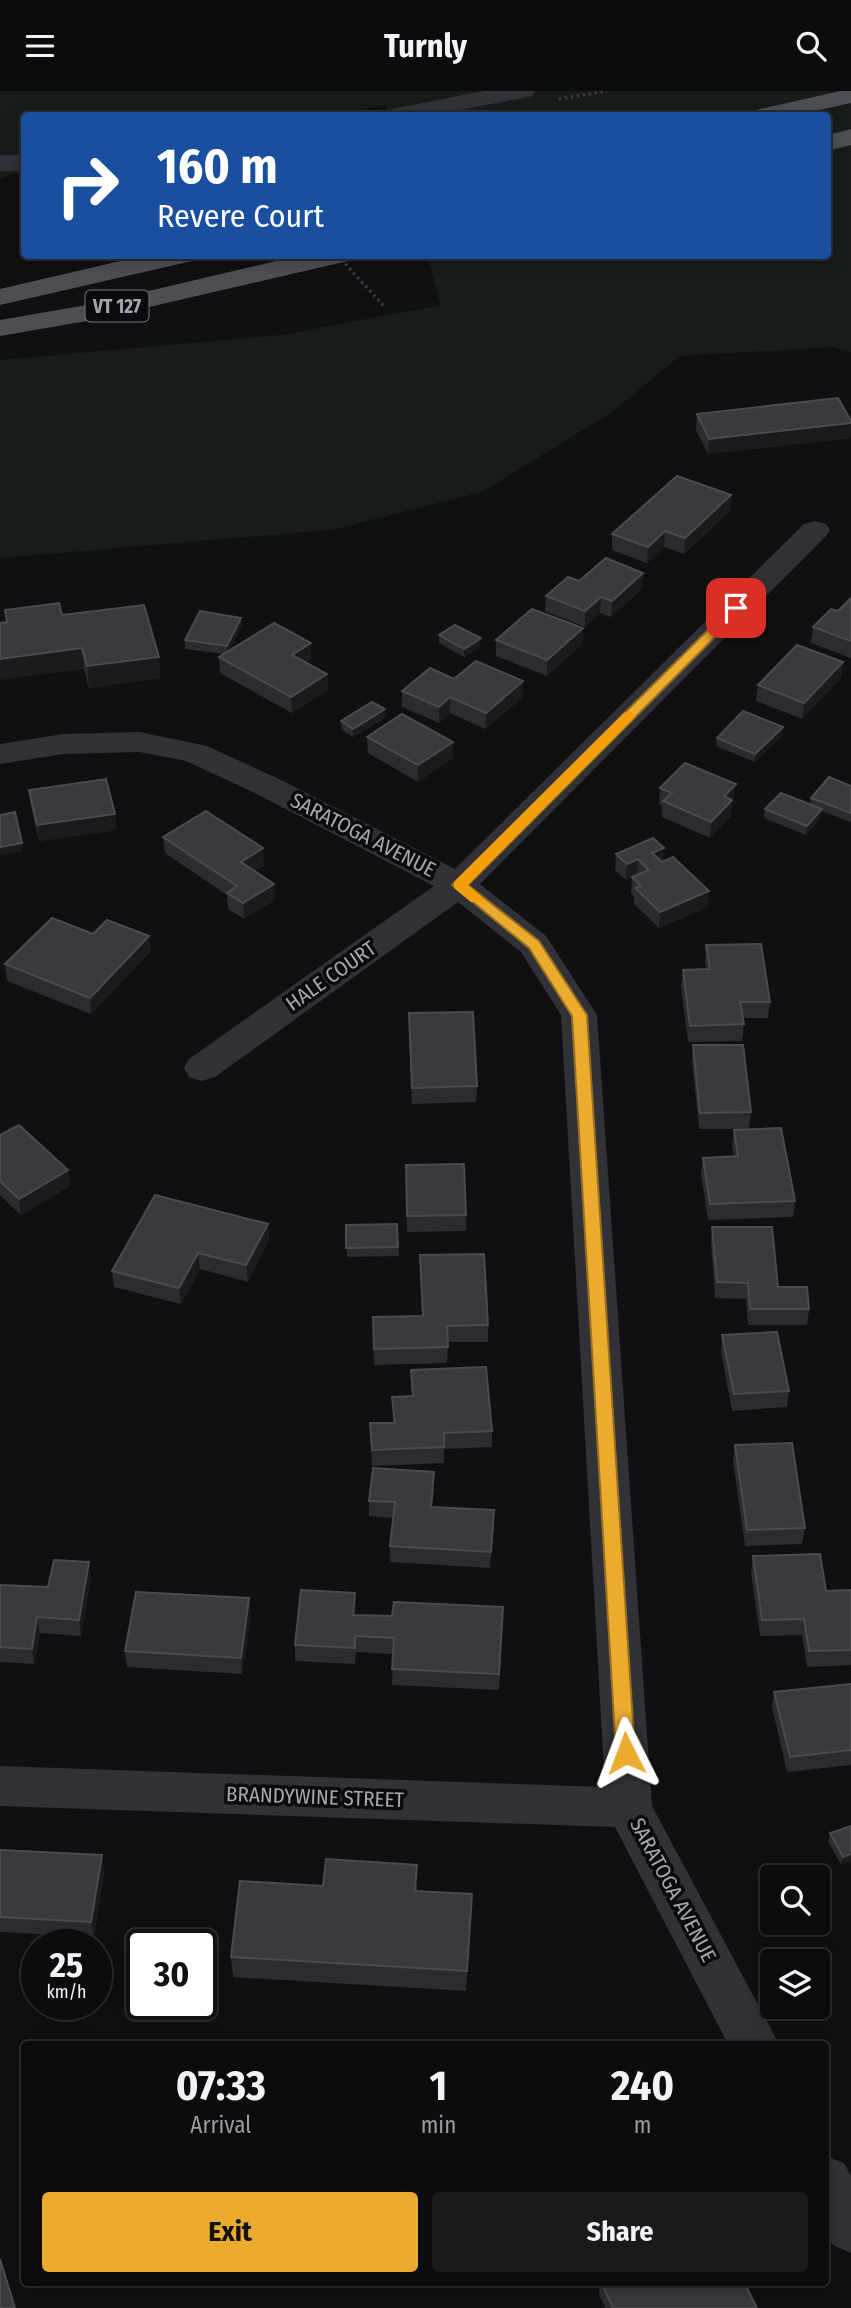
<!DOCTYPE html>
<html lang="en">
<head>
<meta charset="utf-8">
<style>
	body { margin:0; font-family:"Fira Sans Condensed",sans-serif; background:#1a1a1c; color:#f1f3f6; height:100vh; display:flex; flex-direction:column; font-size:26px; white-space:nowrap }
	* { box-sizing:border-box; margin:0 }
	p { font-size:23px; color:#9a9b9e }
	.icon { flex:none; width:38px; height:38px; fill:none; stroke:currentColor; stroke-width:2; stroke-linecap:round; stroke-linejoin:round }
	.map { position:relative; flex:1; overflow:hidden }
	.sheet { position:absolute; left:21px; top:1950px; width:808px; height:245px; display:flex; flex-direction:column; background:#0c0c0e; border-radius:7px; box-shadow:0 4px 18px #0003,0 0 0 2px #2c2c2e }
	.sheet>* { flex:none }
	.banner { position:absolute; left:21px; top:21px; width:810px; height:147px; border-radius:7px; box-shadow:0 4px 18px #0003,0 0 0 2px #2c2c2e; background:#1a4fa0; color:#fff; overflow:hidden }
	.buttons { position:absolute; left:760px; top:1774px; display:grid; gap:14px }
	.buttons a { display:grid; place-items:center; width:70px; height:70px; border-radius:7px; background:#0c0c0e; box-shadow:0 4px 18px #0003,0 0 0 2px #2c2c2e; font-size:35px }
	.speed { position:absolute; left:21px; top:1838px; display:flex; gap:14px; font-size:35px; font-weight:700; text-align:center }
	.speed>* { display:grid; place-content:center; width:91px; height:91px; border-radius:50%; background:#0c0c0e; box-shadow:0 4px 18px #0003,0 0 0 2px #2c2c2e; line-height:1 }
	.speed small { font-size:18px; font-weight:400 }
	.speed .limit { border:4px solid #111; border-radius:10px; background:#fff; color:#111 }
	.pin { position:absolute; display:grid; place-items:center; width:60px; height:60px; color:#fff; margin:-30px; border-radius:14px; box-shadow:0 4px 10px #0006 }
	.me { position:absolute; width:77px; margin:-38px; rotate:357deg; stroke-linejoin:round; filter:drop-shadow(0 0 5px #0008) }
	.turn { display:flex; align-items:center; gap:24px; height:147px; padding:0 21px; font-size:32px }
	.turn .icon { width:91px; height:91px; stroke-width:2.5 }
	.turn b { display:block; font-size:49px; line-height:60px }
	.eta { display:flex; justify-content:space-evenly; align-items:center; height:119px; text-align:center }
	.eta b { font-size:42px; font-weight:700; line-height:49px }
	.cta { display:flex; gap:14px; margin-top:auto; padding:14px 21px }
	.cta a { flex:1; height:80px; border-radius:7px; background:#ebab2f; color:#111; font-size:28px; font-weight:700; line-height:80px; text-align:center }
	.cta a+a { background:#1a1a1c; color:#f1f3f6 }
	header { display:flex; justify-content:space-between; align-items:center; height:91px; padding:0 21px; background:#0c0c0e; font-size:32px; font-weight:700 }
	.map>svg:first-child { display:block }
</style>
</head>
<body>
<header><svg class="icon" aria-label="menu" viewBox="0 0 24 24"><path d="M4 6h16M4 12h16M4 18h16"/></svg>Turnly<svg class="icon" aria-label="search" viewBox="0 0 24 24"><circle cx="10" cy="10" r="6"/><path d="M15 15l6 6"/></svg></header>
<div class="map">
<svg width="851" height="2217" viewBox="0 0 851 2217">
	<rect width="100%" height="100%" fill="#101012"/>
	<polygon fill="#171c18" points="0,0 851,0 851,261 832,256 680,265 609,323 482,401 331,439 0,467 0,269 281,244 441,214 427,165 828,164 828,24 388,24 385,14 332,24 24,24 24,81 0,87"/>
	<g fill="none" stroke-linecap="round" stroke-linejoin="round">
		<polyline stroke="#38393d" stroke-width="3.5" stroke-dasharray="2.5 3.5" stroke-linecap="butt" points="559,8 607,0"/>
		<g fill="#313237" fill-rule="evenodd">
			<polygon points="484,0 535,0 532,5 523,7 433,24 385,24 388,19 397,17"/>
			<rect x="0" y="64" width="24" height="16"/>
			<polygon points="815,430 826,433 830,439 826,445 480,793 546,845 597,924 652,1715 779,1953 728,1953 615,1736 0,1715 0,1675 605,1696 561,924 521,861 458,811 215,986 202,990 189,986 184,977 189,968 434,795 255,702 186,670 140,661 63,663 0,673 0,653 63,643 140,641 207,655 279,688 455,778 804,433"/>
			<polygon points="826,2065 844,2072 851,2085 851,2162 833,2154 826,2141"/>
		</g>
		<g fill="#4e4f55" fill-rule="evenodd">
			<polygon points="840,0 851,0 851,12 796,24 753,24 756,19"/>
			<polygon points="851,38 851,54 828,60 828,44"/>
			<polygon points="146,164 196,164 192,170 0,214 0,198"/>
			<polygon points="302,164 352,164 348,170 93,229 0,245 0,229 93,213"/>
		</g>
		<polyline stroke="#38393d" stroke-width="3.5" stroke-dasharray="2.5 3.5" stroke-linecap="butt" points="337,164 384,215"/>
	</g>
	<g fill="#2c2c30">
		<polygon points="697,323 851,330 850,347 708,363 696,339"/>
		<polygon points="731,404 730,420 684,463 664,456 647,472 612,459 612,443"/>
		<polygon points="643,482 642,498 611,526 600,522 585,536 545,520 546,505 579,490"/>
		<polygon points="851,507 851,567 811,552 813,536 838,520"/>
		<polygon points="5,519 62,524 159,566 160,587 89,597 84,578 6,532"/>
		<polygon points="242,535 229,560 311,552 311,568 306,571 327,583 328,599 292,622 220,582 219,566 224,563 185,558 185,549"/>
		<polygon points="583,537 582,553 547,585 496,565 496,549"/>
		<polygon points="439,544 480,556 464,566 439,552"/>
		<polygon points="843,571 841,587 802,628 756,610 758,594"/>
		<polygon points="454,588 523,606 485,638 450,622 439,632 402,616 402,600"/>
		<polygon points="385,627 353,646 342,639 341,630"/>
		<polygon points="783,636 782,645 755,671 716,655 717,647"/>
		<polygon points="367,646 453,667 418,691 368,662"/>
		<polygon points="851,695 851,730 850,731 822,720 821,727 806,744 764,727 765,718 810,714 811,707"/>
		<polygon points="660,697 734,709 732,711 731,725 710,747 662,726 662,714 659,713"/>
		<polygon points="29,699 117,739 39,750 31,715"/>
		<polygon points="163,746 264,774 254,780 274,793 275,809 244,828 228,818 227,804 165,762"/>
		<polygon points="616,763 663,770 708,816 659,837 634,813 634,806 631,802 632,786 626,789 615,779"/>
		<polygon points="93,843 149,845 150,861 91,923 7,890 5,873"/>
		<polygon points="706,854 770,911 768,927 743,927 744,933 742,950 688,951 681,895 683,879 706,878 705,870"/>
		<polygon points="409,939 477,995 476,1011 412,1013"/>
		<polygon points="693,954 751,1021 749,1038 699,1038 692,970"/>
		<polygon points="734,1039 795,1110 793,1126 708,1129 701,1083 703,1067 734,1065 732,1055"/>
		<polygon points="0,1044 68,1079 70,1095 21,1124 0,1104"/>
		<polygon points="406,1074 466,1124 466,1140 407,1141"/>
		<polygon points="268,1133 269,1149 248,1191 200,1178 181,1213 114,1196 112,1180"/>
		<polygon points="397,1133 399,1165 347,1166 346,1134"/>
		<polygon points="712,1136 778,1196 809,1218 807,1234 748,1234 746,1208 715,1207 711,1152"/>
		<polygon points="420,1164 488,1234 488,1251 448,1251 447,1272 374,1274 373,1226 422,1225"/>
		<polygon points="722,1244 789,1300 787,1316 732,1320 721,1260"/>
		<polygon points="411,1279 492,1340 492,1356 444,1358 444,1372 372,1375 370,1332 393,1332 392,1306 412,1305"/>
		<polygon points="735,1354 805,1437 802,1453 745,1455 733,1370"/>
		<polygon points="434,1397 432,1416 494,1435 490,1477 390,1471 390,1455 393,1427 369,1425 369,1410"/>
		<polygon points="753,1465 826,1500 851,1499 851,1574 807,1576 802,1544 760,1545 751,1481"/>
		<polygon points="91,1487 81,1545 40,1542 34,1573 0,1571 0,1494 48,1496"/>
		<polygon points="503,1516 499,1599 392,1594 393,1563 356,1561 355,1573 295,1570 295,1554 356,1518 355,1524 392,1525"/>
		<polygon points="251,1523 242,1583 127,1576 125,1560"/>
		<polygon points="851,1593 851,1674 787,1681 772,1616 774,1601"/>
		<polygon points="851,1735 841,1774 828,1750 830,1742"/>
		<polygon points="0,1759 102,1764 104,1780 94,1846 0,1841"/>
		<polygon points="417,1794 417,1800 471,1823 466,1900 233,1886 231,1866 323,1795"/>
		<polygon points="600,2191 601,2191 757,2217 605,2217 599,2203"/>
	</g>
	<g fill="#1b1b1e">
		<polygon points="851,332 850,347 708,363 709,348"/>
		<polygon points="731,404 730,420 684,463 685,447"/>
		<polygon points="665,440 664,456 647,472 648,456"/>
		<polygon points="643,482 642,498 611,526 612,510"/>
		<polygon points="601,506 600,522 585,536 585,520"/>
		<polygon points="241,527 242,535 227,564 227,555"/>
		<polygon points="583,537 582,553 547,585 547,569"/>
		<polygon points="481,547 480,556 464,566 464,558"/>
		<polygon points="311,552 311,568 293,580 292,564"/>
		<polygon points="82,557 84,578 0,589 0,568"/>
		<polygon points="159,566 160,587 89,597 87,575"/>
		<polygon points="843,571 841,587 802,628 804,612"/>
		<polygon points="327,583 328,599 292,622 291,606"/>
		<polygon points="523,590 523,606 485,638 486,622"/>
		<polygon points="450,606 450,622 439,632 439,616"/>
		<polygon points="385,618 385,627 353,646 353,638"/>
		<polygon points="783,636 782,645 755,671 755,663"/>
		<polygon points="453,651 453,667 418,691 418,674"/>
		<polygon points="736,693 734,709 732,711 731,725 710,747 711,731 724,705"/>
		<polygon points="822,718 821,727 806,744 807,735"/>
		<polygon points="115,723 117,739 39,750 37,734"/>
		<polygon points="22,752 23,761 0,764 0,756"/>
		<polygon points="263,757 264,774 242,787 241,771"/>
		<polygon points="664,757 663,773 652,762"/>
		<polygon points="638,768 637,784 626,789 627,773"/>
		<polygon points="274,793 275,809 244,828 243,812"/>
		<polygon points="709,800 708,816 659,837 660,821"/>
		<polygon points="149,845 150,861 91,923 90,907"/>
		<polygon points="68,1079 70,1095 21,1124 19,1108"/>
		<polygon points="268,1133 269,1149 248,1191 246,1174"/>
		<polygon points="198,1162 200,1178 181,1213 179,1197"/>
		<polygon points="494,1419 494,1435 490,1477 491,1461"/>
		<polygon points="89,1471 91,1487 81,1545 79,1529"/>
		<polygon points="355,1502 356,1518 354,1540 353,1524"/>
		<polygon points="249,1507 251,1523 242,1583 241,1567"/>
		<polygon points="37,1526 40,1542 34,1573 32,1558"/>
		<polygon points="851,1763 851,1771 841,1774 843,1766"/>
		<polygon points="102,1764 104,1780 94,1846 91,1831"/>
	</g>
	<g fill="#39393e" stroke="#494b50" stroke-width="2">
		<polygon points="838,307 851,330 851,332 709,348 697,323"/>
		<polygon points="677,385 731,404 685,447 665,440 648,456 612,443"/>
		<polygon points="606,467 643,482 612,510 601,506 585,520 546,505 568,486 579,490"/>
		<polygon points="851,507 851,550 813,536 831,518 838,520"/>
		<polygon points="59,512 62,524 144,514 159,566 87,575 82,557 0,568 0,532 7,531 5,519"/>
		<polygon points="532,518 583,537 547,569 496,549"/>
		<polygon points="200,520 241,527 227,555 185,549"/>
		<polygon points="274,532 311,552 292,564 327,583 291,606 219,566"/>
		<polygon points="455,534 481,547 464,558 439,544"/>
		<polygon points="797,554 843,571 804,612 758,594"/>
		<polygon points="476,570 523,590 486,622 450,606 439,616 402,600 430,577 454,588"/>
		<polygon points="372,611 385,618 353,638 341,630"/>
		<polygon points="743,620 783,636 755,663 717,647"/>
		<polygon points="402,623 453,651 418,674 367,646"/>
		<polygon points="685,672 736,693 724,705 732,709 711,731 663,710 672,702 660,697"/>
		<polygon points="829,686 851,695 851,722 811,707"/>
		<polygon points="106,688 115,723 37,734 29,699"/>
		<polygon points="781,702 822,718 807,735 765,718"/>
		<polygon points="206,720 263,757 241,771 274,793 243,812 227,802 237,795 163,746"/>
		<polygon points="15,721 22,752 0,756 0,724"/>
		<polygon points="653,747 664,757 652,762 662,771 673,766 709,800 660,821 635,797 641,795 632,786 649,779 638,768 627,773 616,763"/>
		<polygon points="52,827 93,843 107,829 149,845 90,907 5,873"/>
		<polygon points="761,853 770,911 740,911 744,933 690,935 683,879 710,878 706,854"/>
		<polygon points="473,921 477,995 412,997 409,922"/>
		<polygon points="693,954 743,954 751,1021 700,1022"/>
		<polygon points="19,1034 68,1079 19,1108 0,1090 0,1044"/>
		<polygon points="781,1037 795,1110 710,1113 703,1067 738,1065 734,1039"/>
		<polygon points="464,1073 466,1124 407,1125 406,1074"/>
		<polygon points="155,1104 268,1133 246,1174 198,1162 179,1197 112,1180"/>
		<polygon points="397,1133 398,1156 346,1157 346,1134"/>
		<polygon points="712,1136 772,1136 778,1196 807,1196 809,1218 750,1218 748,1192 717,1191"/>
		<polygon points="484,1163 488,1234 447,1235 448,1256 374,1258 373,1226 423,1225 420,1164"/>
		<polygon points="777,1241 789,1300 734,1303 722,1244"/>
		<polygon points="486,1276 492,1340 444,1342 444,1356 372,1359 370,1332 395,1332 392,1306 413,1305 411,1279"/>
		<polygon points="792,1352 805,1437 747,1439 735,1354"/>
		<polygon points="373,1377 434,1381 431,1416 494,1419 491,1461 390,1455 395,1411 369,1410"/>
		<polygon points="820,1463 826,1500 851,1499 851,1559 809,1560 804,1528 762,1529 753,1465"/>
		<polygon points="54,1469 89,1471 79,1529 37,1526 32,1558 0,1556 0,1494 48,1496"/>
		<polygon points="301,1499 355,1502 353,1524 392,1525 394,1511 503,1516 499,1583 392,1578 394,1547 355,1545 355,1557 295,1554"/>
		<polygon points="136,1501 249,1507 241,1567 125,1560"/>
		<polygon points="851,1593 851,1659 790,1666 774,1601"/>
		<polygon points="851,1735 851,1763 843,1766 830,1742"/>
		<polygon points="0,1759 102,1764 91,1831 0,1826"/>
		<polygon points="326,1768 417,1774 415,1800 472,1803 467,1880 231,1866 240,1790 323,1795"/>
		<polygon points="0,2168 15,2217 0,2217"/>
		<polygon points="601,2191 744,2191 757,2217 613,2217"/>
	</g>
	<polygon fill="#ebab2f" stroke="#996f1f" stroke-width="2" points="736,514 741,515 741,520 468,794 539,850 587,924 635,1662 632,1668 626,1670 619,1668 616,1662 572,925 529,857 452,794 732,515"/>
	<polygon fill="#f59e0b" points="629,620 636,624 634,627 468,794 484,808 482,811 471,811 454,797 454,791 624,622"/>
	<g text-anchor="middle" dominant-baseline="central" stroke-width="7" stroke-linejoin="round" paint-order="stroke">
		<rect fill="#0b0b0d" stroke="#757880" stroke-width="2" x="85.5" y="199.5" width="63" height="31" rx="5"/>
		<g font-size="19" font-weight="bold" fill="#a2a7b2">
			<text x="117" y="215">VT 127</text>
		</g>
		<g font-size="21" fill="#a2a7b2" stroke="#0b0b0d">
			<text transform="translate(363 744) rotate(27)">SARATOGA AVENUE</text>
			<text transform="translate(331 885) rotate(-35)">HALE COURT</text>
			<text transform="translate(315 1706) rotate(2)">BRANDYWINE STREET</text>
			<text transform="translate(673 1799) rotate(62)">SARATOGA AVENUE</text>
		</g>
	</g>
</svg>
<div class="buttons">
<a><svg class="icon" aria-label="search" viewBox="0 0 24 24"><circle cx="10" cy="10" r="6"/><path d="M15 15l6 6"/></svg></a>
<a><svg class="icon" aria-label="layers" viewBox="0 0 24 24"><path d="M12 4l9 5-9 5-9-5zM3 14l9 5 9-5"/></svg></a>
</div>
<div class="speed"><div>25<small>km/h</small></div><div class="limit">30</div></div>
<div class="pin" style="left:736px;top:517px;background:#d93025"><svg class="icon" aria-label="arrive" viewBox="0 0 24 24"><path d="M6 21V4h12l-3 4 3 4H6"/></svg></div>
<svg class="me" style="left:626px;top:1662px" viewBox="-20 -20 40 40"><path d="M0-17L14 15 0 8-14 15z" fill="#ebab2f" stroke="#fff" stroke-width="4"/></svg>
<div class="banner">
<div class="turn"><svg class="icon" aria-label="right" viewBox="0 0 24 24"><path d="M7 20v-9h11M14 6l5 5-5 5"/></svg><div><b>160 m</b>Revere Court</div></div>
</div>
<section class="sheet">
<div class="eta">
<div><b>07:33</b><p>Arrival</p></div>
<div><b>1</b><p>min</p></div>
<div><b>240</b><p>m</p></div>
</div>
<div class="cta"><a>Exit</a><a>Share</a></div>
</section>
</div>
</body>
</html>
